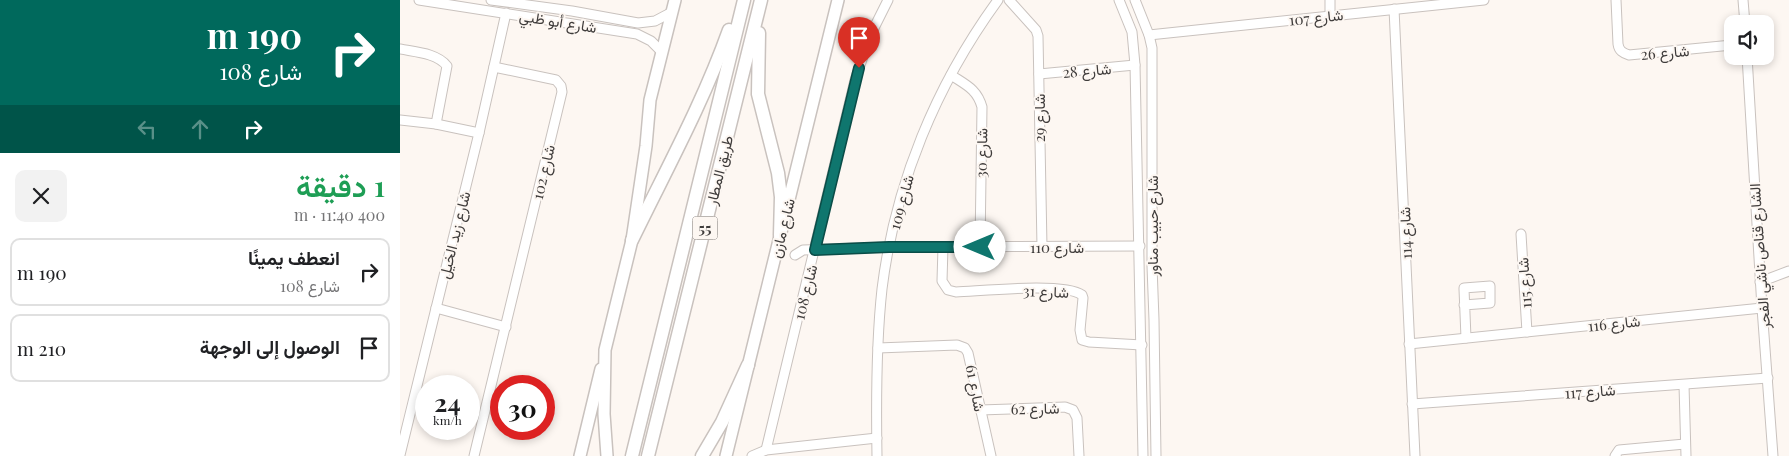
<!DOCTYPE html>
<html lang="ar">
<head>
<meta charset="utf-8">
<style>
	body { margin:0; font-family:"Playfair Display",Vazirmatn,serif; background:#f2f2f2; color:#202124; direction:rtl; height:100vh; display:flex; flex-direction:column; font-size:19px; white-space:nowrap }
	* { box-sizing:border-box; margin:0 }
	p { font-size:16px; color:#757577 }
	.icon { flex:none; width:28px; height:28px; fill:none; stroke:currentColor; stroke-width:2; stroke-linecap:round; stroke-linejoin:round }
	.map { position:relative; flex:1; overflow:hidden; direction:ltr }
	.details { display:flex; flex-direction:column; background:#fff; width:400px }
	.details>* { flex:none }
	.guide { background:#00695c; color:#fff; overflow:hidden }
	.fabs { position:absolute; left:1324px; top:15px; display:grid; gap:10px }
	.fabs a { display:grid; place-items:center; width:50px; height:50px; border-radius:10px; background:#fff; box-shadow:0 2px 8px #0003; font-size:25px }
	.speed { position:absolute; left:15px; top:375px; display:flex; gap:10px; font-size:25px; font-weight:700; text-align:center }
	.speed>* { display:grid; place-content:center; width:65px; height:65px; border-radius:50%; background:#fff; box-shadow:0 2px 8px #0003; line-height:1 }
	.speed small { font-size:12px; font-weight:400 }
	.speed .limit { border:8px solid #d22; background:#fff; color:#111 }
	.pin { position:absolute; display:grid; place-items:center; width:42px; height:42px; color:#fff; margin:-51px -21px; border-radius:50% 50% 50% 0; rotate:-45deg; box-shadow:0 0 5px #0007 }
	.pin .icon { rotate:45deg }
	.me { position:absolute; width:55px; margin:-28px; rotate:270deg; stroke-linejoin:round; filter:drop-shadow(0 0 4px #0008) }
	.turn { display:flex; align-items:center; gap:18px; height:105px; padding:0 15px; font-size:22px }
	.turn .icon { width:65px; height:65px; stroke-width:2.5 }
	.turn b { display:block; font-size:35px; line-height:42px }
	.lanes { display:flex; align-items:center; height:48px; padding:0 15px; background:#0003; justify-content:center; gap:25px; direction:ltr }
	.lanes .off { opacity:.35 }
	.round { display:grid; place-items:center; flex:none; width:52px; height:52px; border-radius:10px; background:#f2f2f2 }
	.summary { display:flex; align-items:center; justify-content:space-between; height:85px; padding:0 15px }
	h1 { font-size:30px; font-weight:600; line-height:38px; color:#1e9e55 }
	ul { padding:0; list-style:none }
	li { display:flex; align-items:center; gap:15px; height:68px; margin:0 10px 8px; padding:0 5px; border:2px solid #e0e0e0; border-radius:10px }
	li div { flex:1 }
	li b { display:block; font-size:19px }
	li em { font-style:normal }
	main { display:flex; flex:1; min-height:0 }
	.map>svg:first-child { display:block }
</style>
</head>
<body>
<main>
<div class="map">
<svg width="1389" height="456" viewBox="0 0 1389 456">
	<rect width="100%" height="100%" fill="#fdf7f2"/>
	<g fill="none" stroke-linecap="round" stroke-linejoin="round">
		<defs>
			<g id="minor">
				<polyline points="19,0 237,34 251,41 261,51"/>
				<polyline points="91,0 172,11 238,23 255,21 272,12"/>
				<polyline points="609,0 636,30 638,36 642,247"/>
				<polyline points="719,0 732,32 735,65 743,456"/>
				<polyline points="735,0 749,35 752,48 752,266 754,320 756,456"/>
				<path d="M1216,0L1218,44C1219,51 1223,53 1229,55L1332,45"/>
				<polyline points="1343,0 1345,24"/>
				<polyline points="994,9 1015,456"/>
				<polyline points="930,16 930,0"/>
				<polyline points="749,35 1084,0"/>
				<path d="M0,49C15,52 37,53 47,66L36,124"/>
				<polyline points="1347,56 1362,308 1373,456"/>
				<polyline points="639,74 735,65"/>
				<path d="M551,75C566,85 577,89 582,107L580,247"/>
				<polyline points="0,120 36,124 79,133"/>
				<polyline points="1121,234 1127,332"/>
				<path d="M543,247L542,281L548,290L556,292C582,291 664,282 682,295L683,298L680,330L682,340L689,342L742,345"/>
				<polyline points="395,255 403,250 489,247 740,246"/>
				<polyline points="1360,282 1389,271"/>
				<polyline points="1064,305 1090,303 1090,286 1064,288 1064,289 1066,338"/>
				<polyline points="36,308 106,327"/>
				<polyline points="1009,344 1362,308"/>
				<polyline points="478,348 557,345 565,348 568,353 591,456"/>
				<polyline points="1284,385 1286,456"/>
				<polyline points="1012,404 1368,378"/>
				<polyline points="580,410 665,407 673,410 677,418 679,456"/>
				<polyline points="366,450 455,80 470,36 488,0"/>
				<polyline points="0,455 79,133 106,13"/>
				<polyline points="74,456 162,92 161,86 156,80 94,67"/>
				<polyline points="352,456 366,450 477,438"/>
				<path d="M477,456C476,401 476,344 482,289C495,184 536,85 598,0"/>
				<polyline points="1215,456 1219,450 1285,444"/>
			</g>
			<g id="major">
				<polyline points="180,456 201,369"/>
				<polyline points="207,456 204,414 205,350 232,240 246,146 250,100 275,0"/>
				<polyline points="326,456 438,0"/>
			</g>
			<g id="highway">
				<polyline points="359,33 358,94 378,173 381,197 380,235"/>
				<path d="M232,240C266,170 303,103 329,30"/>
				<polyline points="232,456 344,0"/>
				<polyline points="248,456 361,0"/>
				<polyline points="302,456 322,422 348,365"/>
			</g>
		</defs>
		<use href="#minor" stroke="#c9c2be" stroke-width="11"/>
		<use href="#major" stroke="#c9c2be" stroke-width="14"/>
		<use href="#highway" stroke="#c9c2be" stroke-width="15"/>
		<use href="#minor" stroke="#fff" stroke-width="9"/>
		<use href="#major" stroke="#fff" stroke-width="11"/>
		<use href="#highway" stroke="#fff" stroke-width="12"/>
	</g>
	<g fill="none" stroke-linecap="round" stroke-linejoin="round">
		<defs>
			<polyline id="route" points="459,68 415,250 489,247 580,247"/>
		</defs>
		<use href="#route" stroke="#0a4d48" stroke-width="12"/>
		<use href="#route" stroke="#0f766e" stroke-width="9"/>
	</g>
	<g text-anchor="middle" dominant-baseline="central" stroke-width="4" stroke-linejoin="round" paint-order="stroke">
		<rect fill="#fdf7f2" stroke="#787472" stroke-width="1" x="292.5" y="216.5" width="25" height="23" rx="4"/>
		<g font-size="14" font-weight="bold" fill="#3f3c3b">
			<text x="305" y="228">55</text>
		</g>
		<g font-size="15" fill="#3f3c3b" stroke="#fdf7f2">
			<text transform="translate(916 17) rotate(-6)">شارع 107</text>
			<text transform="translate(158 21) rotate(9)">شارع أبو ظبي</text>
			<text transform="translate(1265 52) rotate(-5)">شارع 26</text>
			<text transform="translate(687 70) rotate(-5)">شارع 28</text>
			<text transform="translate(639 118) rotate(-90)">شارع 29</text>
			<text transform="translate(581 153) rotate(-89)">شارع 30</text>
			<text transform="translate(319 170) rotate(-76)">طريق المطار</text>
			<text transform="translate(143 172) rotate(-77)">شارع 102</text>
			<text transform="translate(501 202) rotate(-75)">شارع 109</text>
			<text transform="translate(752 226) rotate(-90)">شارع حبيب مناور</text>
			<text transform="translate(382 228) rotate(-76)">شارع مازن</text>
			<text transform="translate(1005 233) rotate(-92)">شارع 114</text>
			<text transform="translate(54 235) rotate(-76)">شارع زيد الخيل</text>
			<text x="657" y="247">شارع 110</text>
			<text transform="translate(1359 256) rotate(-94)">الشارع قناص ناشي الفجر</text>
			<text transform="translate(1124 283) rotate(-94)">شارع 115</text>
			<text transform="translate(646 291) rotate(2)">شارع 31</text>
			<text transform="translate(405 292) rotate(-76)">شارع 108</text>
			<text transform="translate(1214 323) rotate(-6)">شارع 116</text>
			<text transform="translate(576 388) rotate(79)">شارع 61</text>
			<text transform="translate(1190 391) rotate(-4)">شارع 117</text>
			<text transform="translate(635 408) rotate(-1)">شارع 62</text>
		</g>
	</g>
</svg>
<div class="fabs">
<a><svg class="icon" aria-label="sound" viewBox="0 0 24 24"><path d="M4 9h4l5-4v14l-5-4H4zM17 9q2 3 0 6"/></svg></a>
</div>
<div class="speed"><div>24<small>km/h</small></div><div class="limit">30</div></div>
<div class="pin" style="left:459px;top:68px;background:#d93025"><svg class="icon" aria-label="arrive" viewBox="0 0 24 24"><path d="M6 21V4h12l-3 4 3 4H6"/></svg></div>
<svg class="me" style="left:580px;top:247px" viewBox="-20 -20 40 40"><circle r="19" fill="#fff"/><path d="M0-13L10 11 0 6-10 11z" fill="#0f766e"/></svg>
</div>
<section class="details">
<div class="guide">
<div class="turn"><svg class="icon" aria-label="right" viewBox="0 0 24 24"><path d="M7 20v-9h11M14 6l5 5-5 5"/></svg><div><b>190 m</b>شارع 108</div></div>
<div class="lanes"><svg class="icon off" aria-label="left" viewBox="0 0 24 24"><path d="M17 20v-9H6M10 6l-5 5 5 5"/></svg><svg class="icon off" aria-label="ahead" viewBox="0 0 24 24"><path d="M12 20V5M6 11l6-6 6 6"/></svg><svg class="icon" aria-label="right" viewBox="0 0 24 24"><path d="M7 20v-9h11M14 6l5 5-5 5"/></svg></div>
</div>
<div class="summary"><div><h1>1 دقيقة</h1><p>400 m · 11:40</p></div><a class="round"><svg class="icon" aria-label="close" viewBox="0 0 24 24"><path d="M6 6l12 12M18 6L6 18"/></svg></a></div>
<ul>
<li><svg class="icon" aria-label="right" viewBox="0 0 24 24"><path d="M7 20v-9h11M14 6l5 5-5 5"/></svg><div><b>انعطف يمينًا</b><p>شارع 108</p></div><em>190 m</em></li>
<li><svg class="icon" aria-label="arrive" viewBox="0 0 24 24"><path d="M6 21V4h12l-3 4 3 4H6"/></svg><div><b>الوصول إلى الوجهة</b></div><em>210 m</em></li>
</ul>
</section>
</main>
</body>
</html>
